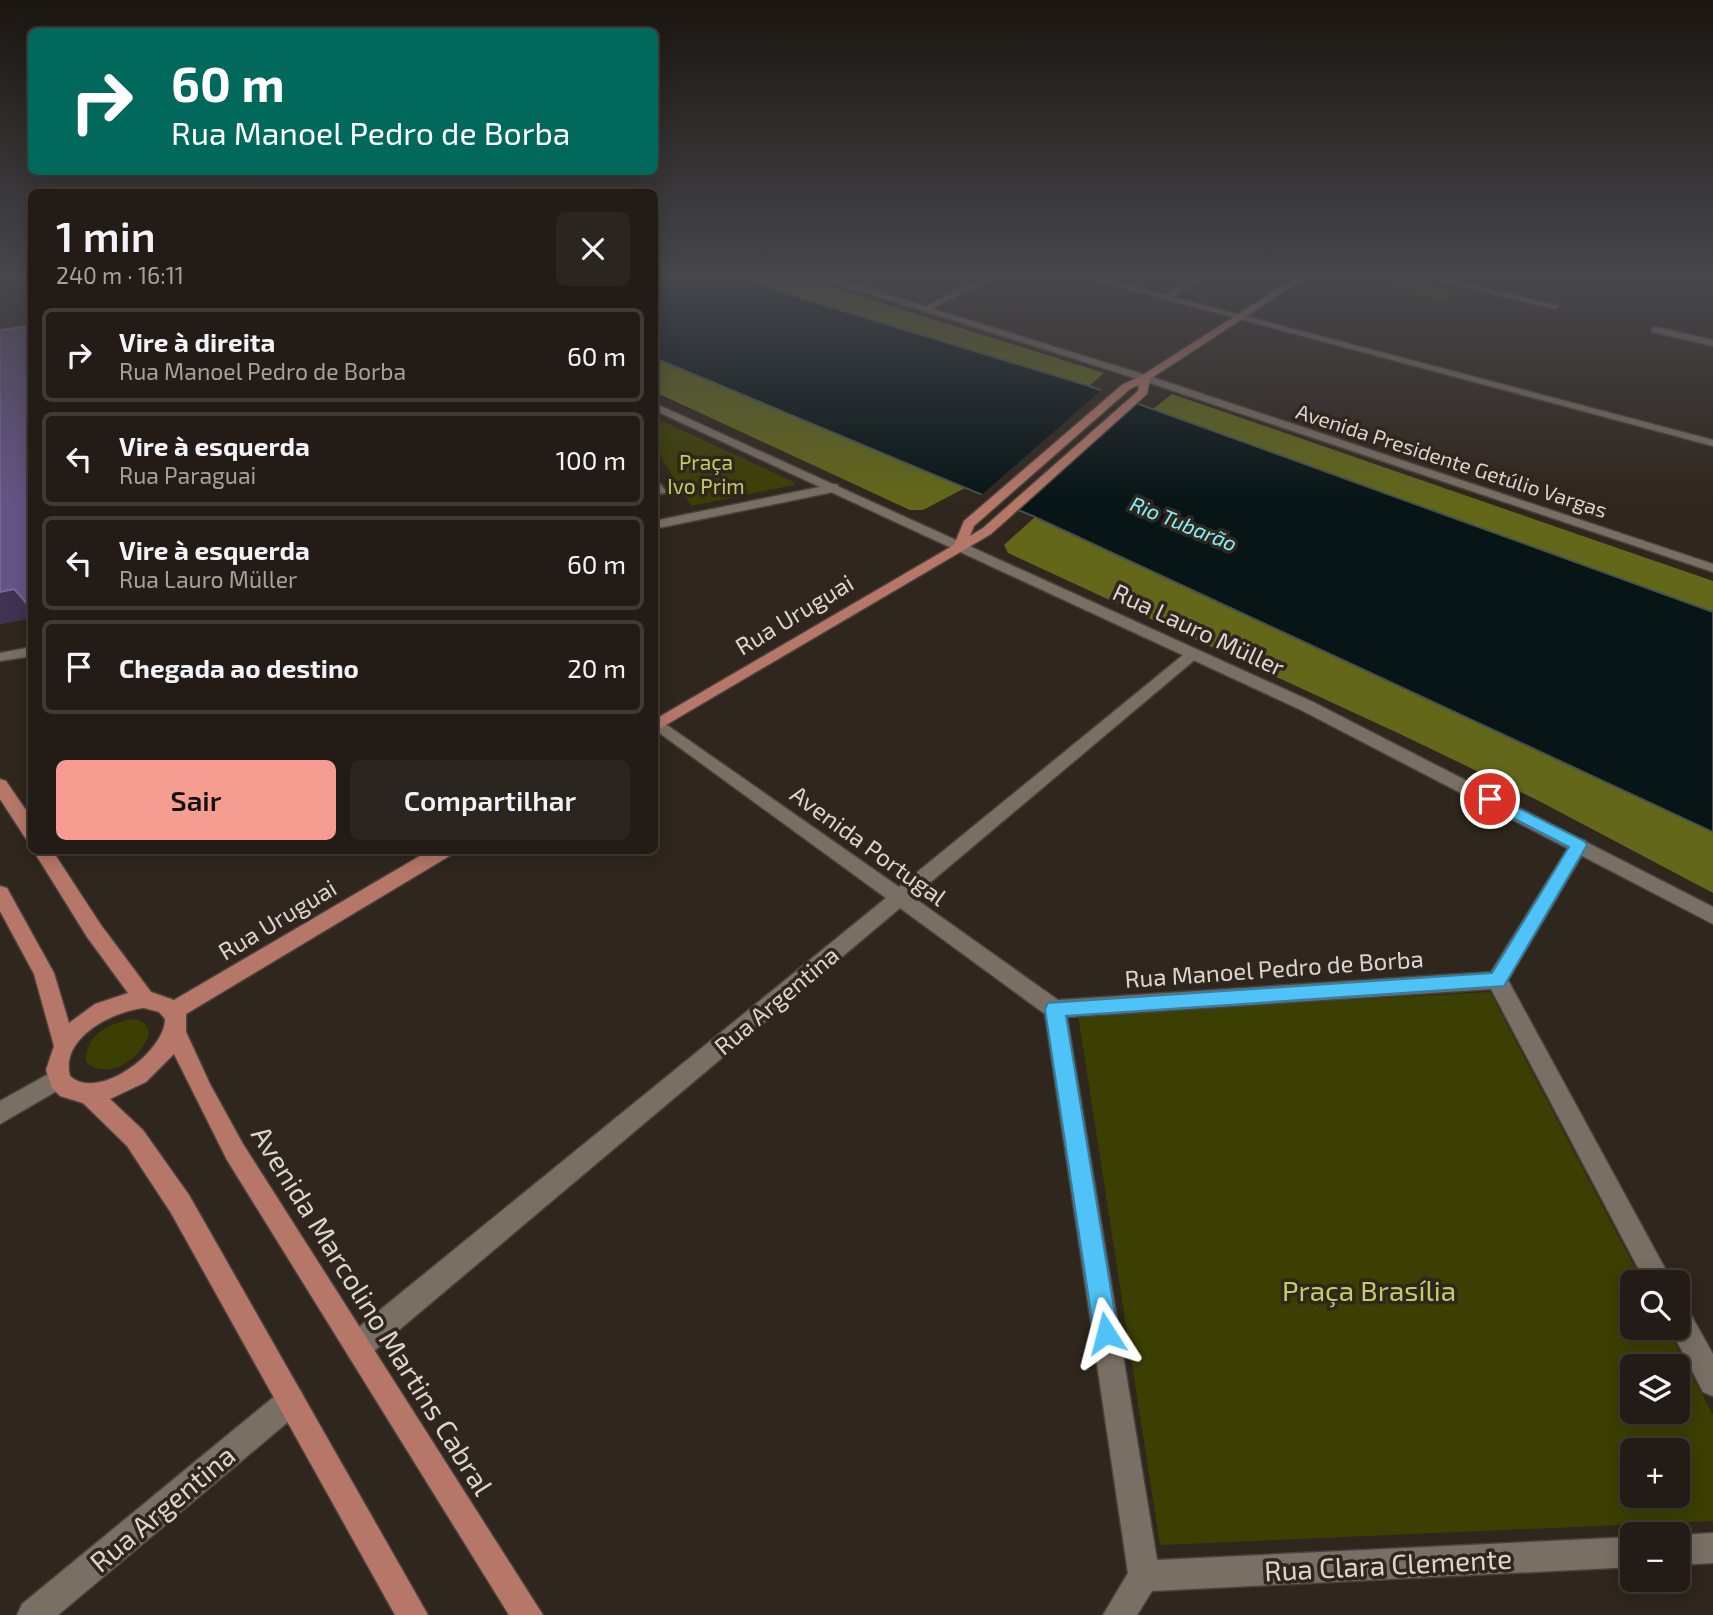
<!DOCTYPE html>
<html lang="pt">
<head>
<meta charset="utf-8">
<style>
	body { margin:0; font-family:"Exo 2",sans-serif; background:#2b251f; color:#f1f3f6; height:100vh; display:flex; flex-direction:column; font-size:26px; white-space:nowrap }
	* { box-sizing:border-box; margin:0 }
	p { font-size:23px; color:#a3a1a1 }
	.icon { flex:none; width:38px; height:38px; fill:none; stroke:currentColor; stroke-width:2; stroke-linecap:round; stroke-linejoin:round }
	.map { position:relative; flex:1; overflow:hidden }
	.panel { position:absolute; left:28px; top:189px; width:630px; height:665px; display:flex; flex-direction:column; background:#231c16; border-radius:10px; box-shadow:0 4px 18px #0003,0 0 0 2px #403a35 }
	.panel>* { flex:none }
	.hud { position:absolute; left:28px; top:28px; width:630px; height:147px; border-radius:10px; box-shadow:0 4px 18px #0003,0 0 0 2px #403a35; background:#00695c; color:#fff; overflow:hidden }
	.buttons { position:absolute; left:1620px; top:1270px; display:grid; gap:14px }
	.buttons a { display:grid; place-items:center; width:70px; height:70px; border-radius:10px; background:#231c16; box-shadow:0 4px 18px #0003,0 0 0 2px #403a35; font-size:35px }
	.pin { position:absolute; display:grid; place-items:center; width:60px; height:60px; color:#fff; margin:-30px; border:4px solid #fff; border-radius:50%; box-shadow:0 2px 7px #0007 }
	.me { position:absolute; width:77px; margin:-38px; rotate:351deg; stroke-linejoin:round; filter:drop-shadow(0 0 5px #0008) }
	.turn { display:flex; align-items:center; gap:24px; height:147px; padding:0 28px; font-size:32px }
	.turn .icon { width:91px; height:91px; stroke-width:2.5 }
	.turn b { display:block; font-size:49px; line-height:60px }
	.round { display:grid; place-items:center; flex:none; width:74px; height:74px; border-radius:10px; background:#2b251f }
	.head { display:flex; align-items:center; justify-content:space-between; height:119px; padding:0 28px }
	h1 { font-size:42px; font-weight:600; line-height:52px }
	.primary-button { display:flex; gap:14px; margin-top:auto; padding:14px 28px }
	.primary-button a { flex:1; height:80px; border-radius:10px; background:#f59d90; color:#111; font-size:28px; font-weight:600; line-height:80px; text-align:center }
	.primary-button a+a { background:#2b251f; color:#f1f3f6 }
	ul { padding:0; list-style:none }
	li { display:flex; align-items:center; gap:21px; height:94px; margin:0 14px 10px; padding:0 14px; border:4px solid #403a35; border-radius:10px }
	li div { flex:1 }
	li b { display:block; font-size:26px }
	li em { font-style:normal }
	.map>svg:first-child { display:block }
</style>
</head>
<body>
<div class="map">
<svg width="1713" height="1615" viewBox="0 0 1713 1615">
	<rect width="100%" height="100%" fill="#2f261d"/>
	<g fill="#3c3f02" fill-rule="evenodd">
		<polygon points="1404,280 1461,292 1447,302 1390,289"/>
		<polygon points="662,421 794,482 794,485 691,506 655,447 655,426"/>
		<path d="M1490,992L1643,1283H1633V1328H1667L1713,1415V1521L1160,1545L1078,1015ZM1633,1367H1678V1412H1633ZM1633,1451H1678V1496H1633Z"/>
		<path d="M132,1019C143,1021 147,1023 149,1034C142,1058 108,1082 86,1062C84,1036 109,1023 132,1019Z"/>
	</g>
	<g fill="#626719">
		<polygon points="742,276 796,276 1104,373 1089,386 794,296"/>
		<polygon points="654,358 691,372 965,488 923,510 910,510 655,392"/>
		<polygon points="1172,394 1713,581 1713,612 1153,409"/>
		<polygon points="1035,517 1713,832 1713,893 1539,801 1400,734 1008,553 1004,545"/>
	</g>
	<polygon fill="#071517" stroke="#474f4e" stroke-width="2" points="654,276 742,276 794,296 1089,386 1713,612 1713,832 1035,517 655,358"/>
	<polygon fill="#2f261d" points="1104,388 1139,400 1015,512 979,497"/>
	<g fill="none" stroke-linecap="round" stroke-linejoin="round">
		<defs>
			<polygon id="service" points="654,477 666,491 665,493 654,494 654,490 657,489 654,485"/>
			<g id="minor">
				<polygon points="24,276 32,276 32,281"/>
				<polygon points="988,276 999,276 926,311 919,309"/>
				<polygon points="1198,276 1208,276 1168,300 1161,298"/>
				<polygon points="1418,276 1434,276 1559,306 1555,309"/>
				<polygon points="1655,327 1713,340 1713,346 1652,332 1652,328"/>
				<polygon points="834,484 838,485 838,491 654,529 654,521"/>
				<polygon points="32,647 32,656 0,661 0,653"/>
				<polygon points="1193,650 1200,654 1198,657 913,897 1058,1000 1491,972 1573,840 1585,840 1588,845 1508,980 1673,1283 1646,1283 1491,989 1067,1017 1157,1560 1633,1537 1633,1567 1152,1591 1137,1615 1103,1615 1128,1573 1045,1014 900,908 368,1356 358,1359 348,1356 345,1346 348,1336 886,898 654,729 654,716 899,887 1188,651"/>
				<polygon points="59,1068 67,1071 70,1078 67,1085 0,1124 0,1101"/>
				<polygon points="1678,1304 1687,1308 1713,1354 1713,1396 1703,1392 1670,1328 1678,1328"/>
				<polygon points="291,1387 301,1391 305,1401 301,1411 58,1615 17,1615 22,1604 281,1391"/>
				<polygon points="1713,1533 1713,1563 1678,1565 1678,1535"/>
			</g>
			<polygon id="tertiary" points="1079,276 1093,276 1713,440 1713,446"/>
			<g id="secondary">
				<polygon points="814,276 827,276 1149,376 1713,564 1713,572 1141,380"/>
				<polygon points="654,403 1313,702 1713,907 1713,924 1301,710 654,410"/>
			</g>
			<g id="primary">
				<path d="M1298,276H1308L1150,379L1147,394L991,534L654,732V720L954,545L964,521L1122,385L1141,376ZM1139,385L1138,391L983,528L970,536L974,526L1130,389Z"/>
				<polygon points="0,779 6,781 32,819 32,840 26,839 0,799"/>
				<path d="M33,850H52L101,925L151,992L174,1000L430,850H454L451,855L186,1014V1032L210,1084L243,1144L543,1615H509L227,1160L174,1054L146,1082L110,1099L143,1130L189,1195L428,1615H395L171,1213L127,1146L83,1103L60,1096L52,1088L46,1070L54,1046L34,974L0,911V886L7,888L54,973L69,1023L95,1004L128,993L87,937ZM144,1008L159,1012L165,1019C165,1052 98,1102 70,1076C60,1037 114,1011 144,1008Z"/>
			</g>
		</defs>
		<use href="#service" stroke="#4a423b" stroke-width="4"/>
		<use href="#minor" stroke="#4a423b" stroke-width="3"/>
		<use href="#tertiary" stroke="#4a423b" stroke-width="3"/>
		<use href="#secondary" stroke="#4a423b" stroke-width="3"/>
		<use href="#primary" stroke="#4a423b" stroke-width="3"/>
		<use href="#service" fill="#7a6f64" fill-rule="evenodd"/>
		<use href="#minor" fill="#7a6f64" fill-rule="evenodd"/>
		<use href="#tertiary" fill="#7a6f64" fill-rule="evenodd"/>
		<use href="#secondary" fill="#7a6f64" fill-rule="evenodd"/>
		<use href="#primary" fill="#b67768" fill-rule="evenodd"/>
	</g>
	<polygon fill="#56457c" points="32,326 32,618 0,624 0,330"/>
	<g fill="#403252">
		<polygon points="14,589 32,614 32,618 0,624 0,592"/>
		<polygon points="32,601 32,610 26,602"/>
	</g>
	<polygon fill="#645485" stroke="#776891" stroke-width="2" points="32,326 32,601 26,602 14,589 0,592 0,330"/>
	<linearGradient id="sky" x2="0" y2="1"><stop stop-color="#1a1510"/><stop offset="0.55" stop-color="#47474c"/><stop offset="1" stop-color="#47474c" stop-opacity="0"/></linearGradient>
	<rect width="1713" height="502" fill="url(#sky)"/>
	<polygon fill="#4fc3f7" stroke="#337fa1" stroke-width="2" points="1490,794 1584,841 1587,845 1504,986 1066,1016 1118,1333 1114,1342 1106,1345 1097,1342 1094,1333 1045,1009 1048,1003 1492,973 1569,847 1484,803 1482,799"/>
	<g text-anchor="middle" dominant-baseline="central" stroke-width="7" stroke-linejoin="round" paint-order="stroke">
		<g font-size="21" fill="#dcd5cf" stroke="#2f261d">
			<text transform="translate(1452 460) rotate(18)">Avenida Presidente Getúlio Vargas</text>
		</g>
		<g font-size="21" fill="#c4cc64" stroke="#2f261d">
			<text x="706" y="461">Praça<tspan x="706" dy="24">Ivo Prim</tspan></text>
		</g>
		<g font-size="21" font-style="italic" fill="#83f2fc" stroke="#2f261d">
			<text transform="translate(1184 523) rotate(22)">Rio Tubarão</text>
		</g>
		<g font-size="24" fill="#dcd5cf" stroke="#2f261d">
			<text transform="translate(794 614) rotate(-31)">Rua Uruguai</text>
			<text transform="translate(1199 629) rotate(25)">Rua Lauro Müller</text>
			<text transform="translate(869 845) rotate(36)">Avenida Portugal</text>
			<text transform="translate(277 919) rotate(-31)">Rua Uruguai</text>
			<text transform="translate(1274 968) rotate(-4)">Rua Manoel Pedro de Borba</text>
			<text transform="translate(776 1000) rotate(-40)">Rua Argentina</text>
		</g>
		<g font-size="28" fill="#c4cc64" stroke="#2f261d">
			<text x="1369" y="1290">Praça Brasília</text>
		</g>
		<g font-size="28" fill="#dcd5cf" stroke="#2f261d">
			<text transform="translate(373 1310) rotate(58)">Avenida Marcolino Martins Cabral</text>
			<text transform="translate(162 1508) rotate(-40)">Rua Argentina</text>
			<text transform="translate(1388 1564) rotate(-3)">Rua Clara Clemente</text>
		</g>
	</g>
</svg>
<div class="buttons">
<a><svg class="icon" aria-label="search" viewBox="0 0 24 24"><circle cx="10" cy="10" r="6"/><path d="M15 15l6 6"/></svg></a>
<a><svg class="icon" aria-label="layers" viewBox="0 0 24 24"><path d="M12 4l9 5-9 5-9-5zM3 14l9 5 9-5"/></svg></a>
<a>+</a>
<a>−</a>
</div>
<div class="pin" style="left:1490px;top:799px;background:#d93025"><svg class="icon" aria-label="arrive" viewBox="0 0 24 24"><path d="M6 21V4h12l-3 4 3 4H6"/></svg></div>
<svg class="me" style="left:1106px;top:1333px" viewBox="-20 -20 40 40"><path d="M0-17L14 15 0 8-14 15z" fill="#4fc3f7" stroke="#fff" stroke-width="4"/></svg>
<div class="hud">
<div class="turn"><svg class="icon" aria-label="right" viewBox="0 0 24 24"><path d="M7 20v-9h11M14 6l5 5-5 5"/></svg><div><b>60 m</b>Rua Manoel Pedro de Borba</div></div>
</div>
<section class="panel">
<div class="head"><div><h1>1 min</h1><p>240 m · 16:11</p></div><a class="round"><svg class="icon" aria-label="close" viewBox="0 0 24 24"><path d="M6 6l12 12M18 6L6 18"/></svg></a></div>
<ul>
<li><svg class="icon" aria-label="right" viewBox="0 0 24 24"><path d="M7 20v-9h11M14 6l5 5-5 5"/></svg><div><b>Vire à direita</b><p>Rua Manoel Pedro de Borba</p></div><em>60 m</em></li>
<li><svg class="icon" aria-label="left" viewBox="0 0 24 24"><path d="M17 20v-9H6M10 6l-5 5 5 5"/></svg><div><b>Vire à esquerda</b><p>Rua Paraguai</p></div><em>100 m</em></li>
<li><svg class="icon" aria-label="left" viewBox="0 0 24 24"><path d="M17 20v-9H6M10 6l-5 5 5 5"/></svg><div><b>Vire à esquerda</b><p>Rua Lauro Müller</p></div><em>60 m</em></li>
<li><svg class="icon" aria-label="arrive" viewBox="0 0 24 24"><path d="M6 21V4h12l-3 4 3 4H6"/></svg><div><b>Chegada ao destino</b></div><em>20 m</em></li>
</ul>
<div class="primary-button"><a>Sair</a><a>Compartilhar</a></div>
</section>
</div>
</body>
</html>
